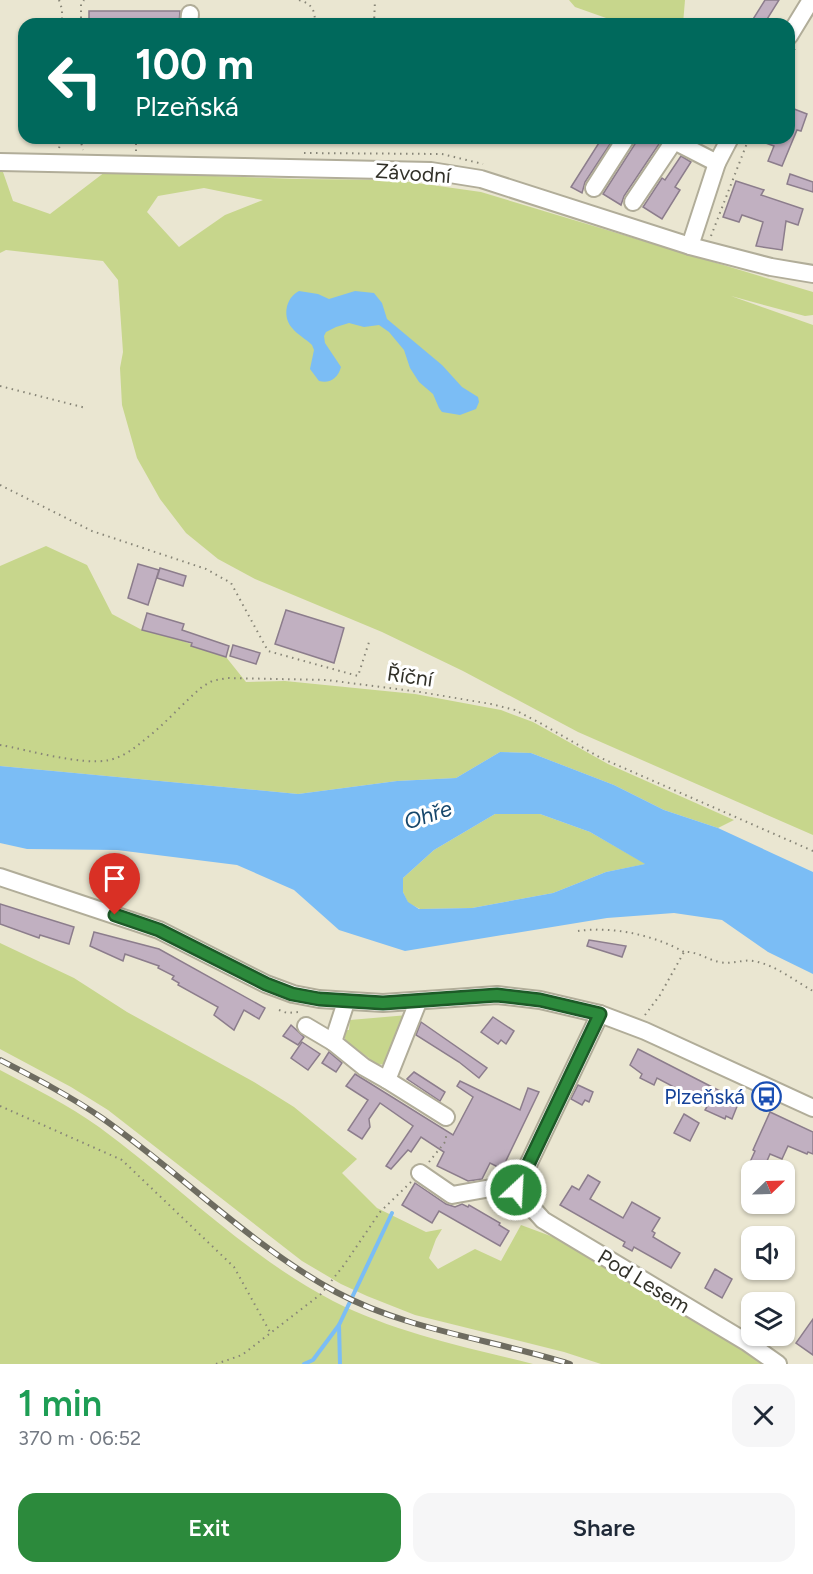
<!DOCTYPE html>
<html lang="en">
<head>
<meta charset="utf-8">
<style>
	body { margin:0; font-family:Figtree,sans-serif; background:#f6f6f7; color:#1f2937; height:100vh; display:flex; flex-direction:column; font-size:22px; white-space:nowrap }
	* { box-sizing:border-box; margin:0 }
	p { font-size:20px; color:#747a83 }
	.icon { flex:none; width:33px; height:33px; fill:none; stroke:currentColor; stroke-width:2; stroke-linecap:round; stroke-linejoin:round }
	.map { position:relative; height:1364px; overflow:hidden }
	.side { display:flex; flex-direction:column; background:#fff; flex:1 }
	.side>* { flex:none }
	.banner { position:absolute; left:18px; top:18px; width:777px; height:126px; border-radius:18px; box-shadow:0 2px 4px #0004; background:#00695c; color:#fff; overflow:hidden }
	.needle { width:39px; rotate:67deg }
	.tools { position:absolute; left:741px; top:1160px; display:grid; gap:12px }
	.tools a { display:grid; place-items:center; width:54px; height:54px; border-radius:12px; background:#fff; box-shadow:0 2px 4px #0004; font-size:30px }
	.pin { position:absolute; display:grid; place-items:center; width:51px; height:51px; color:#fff; margin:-62px -26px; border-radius:50% 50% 50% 0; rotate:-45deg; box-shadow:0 0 6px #0007 }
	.pin .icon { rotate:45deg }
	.me { position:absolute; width:66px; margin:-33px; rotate:25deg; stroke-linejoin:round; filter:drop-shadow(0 0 4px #0008) }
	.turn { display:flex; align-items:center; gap:21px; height:126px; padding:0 18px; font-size:27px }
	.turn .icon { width:78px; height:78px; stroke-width:2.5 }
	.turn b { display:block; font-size:42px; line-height:51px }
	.round { display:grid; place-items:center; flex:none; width:63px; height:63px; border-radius:18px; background:#f6f6f7 }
	.summary { display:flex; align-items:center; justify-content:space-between; height:102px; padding:0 18px }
	h1 { font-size:36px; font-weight:600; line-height:45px; color:#1e9e55 }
	.primary-button { display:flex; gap:12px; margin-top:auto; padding:12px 18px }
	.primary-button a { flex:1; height:69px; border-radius:18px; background:#2c8a3c; color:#fff; font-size:24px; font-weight:600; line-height:69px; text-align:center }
	.primary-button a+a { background:#f6f6f7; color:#1f2937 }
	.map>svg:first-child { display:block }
</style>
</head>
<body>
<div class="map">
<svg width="813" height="1364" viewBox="0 0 813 1364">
	<rect width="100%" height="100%" fill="#eae6d1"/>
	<g fill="#c7d68c" fill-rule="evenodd">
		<polygon points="569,0 685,0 683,24 623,24 575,7"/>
		<path d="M0,172H3L13,201L50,214L105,172L297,179L396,180L481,192L813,292V315L805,316L731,296L813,325V835L578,732L463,671L382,632L255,579L218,559L186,533L160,499L137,458L122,405L120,368L123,352L118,280L103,261L6,250L0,253ZM204,188L263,200L225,215L179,247L147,212L158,196Z"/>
		<polygon points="46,546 87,565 112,614 142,630 180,640 226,657 246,682 285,681 415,694 501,710 533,722 608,764 734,820 718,828 664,810 614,785 531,753 500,752 456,778 397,781 298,794 0,766 0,566"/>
		<polygon points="495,814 540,814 590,832 646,864 606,872 553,893 472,908 420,909 408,903 403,892 403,878 434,850"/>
		<polygon points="0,943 74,978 127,1012 254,1082 294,1107 357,1159 342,1173 377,1208 426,1232 442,1229 436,1239 429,1258 438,1269 475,1249 501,1261 521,1225 556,1238 767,1364 601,1364 564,1352 415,1315 367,1296 341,1284 302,1261 108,1110 71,1087 0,1049"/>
		<polygon points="408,1015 389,1064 371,1065 369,1058 352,1046 345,1047 345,1030 349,1030 350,1020"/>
		<path d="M0,1070C34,1088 68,1105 99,1127C177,1184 248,1257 333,1301C396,1333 465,1347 533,1364H0Z"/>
	</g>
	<g fill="#7bbdf5" fill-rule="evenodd">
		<path d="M299,291L318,294L329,299L355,291L374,293L382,303L387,319L442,365L462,387L478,397L479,402L476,409L460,415L442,412L439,408L433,394L419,382L410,368L404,350L389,332L379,325L364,327L349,323L336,327L326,332L324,336L325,343L341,367C338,378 330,384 319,381L310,369L314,350L312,345C306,339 298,335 293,329C282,318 285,298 299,291Z"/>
		<path d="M500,752L531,753L614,785L664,810L718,828L813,872V974L768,952L722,920L674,913L607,918L405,951L339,930L294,890L237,865L117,850L27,849L0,843V766L298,794L397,781L456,778ZM495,814H540L590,832L645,864L606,872L553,893L472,908L419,909L408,902L403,892V878L434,850Z"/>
	</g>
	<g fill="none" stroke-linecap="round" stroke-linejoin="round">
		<g stroke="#7bbdf5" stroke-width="4">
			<polyline points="304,1364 313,1360 339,1325"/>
			<polyline points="340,1364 339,1325 392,1213"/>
		</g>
	</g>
	<g fill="#c1b0c1" stroke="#8c7d8c" stroke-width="1.5">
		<polygon points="765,0 779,0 764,24 750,24"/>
		<polygon points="89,11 180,11 179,24 89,24"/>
		<polygon points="789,107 807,114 801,131 797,130 782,166 768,161 774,146 755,139 789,138"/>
		<polygon points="602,138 614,138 585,182 582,193 571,187"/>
		<polygon points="636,138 663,138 624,196 621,205 603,194 635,144"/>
		<polygon points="681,156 691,162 675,187 680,190 662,219 643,207 662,178 665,180"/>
		<polygon points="790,174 813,182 813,192 787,184"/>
		<polygon points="736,181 764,190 761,195 803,209 798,225 786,221 782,250 756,246 763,222 742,215 739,222 723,217"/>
		<polygon points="138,564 159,570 148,605 128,598"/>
		<polygon points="160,568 186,576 183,586 157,578"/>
		<polygon points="286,610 344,628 334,663 275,644"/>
		<polygon points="147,613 184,624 182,630 229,646 226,657 191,646 192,643 142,630"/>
		<polygon points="233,645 260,653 256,664 230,656"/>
		<polygon points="127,873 139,879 134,891 125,886"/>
		<polygon points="0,904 74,927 69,944 40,935 39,938 0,924"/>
		<polygon points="94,932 159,949 265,1008 259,1019 244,1010 234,1030 214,1015 218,1007 178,985 179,983 172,979 174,976 158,968 159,966 125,954 123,961 90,946"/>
		<polygon points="589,940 626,946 622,957 587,946"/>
		<polygon points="493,1017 514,1031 506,1044 501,1040 498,1044 481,1032"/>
		<polygon points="421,1022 487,1068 479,1078 459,1062 416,1035"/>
		<polygon points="291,1025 304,1037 298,1045 283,1036"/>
		<polygon points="302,1042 320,1054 308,1070 291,1058"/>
		<polygon points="638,1049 718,1090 740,1099 732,1119 726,1116 725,1119 705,1110 708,1105 657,1078 654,1085 640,1078 642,1074 630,1065"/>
		<polygon points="329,1052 342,1063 336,1072 322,1063"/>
		<polygon points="414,1072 445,1092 440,1101 407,1079"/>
		<polygon points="355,1074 453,1135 473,1097 457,1086 460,1081 520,1110 528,1088 539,1092 502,1169 490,1163 482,1179 468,1181 437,1166 444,1152 421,1137 411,1152 408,1150 391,1169 386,1166 413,1126 380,1103 369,1119 370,1127 362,1139 348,1130 368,1100 346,1086"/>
		<polygon points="578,1085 593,1092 589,1102 585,1100 582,1105 571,1099"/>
		<polygon points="770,1112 813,1132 813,1154 808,1152 807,1154 788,1146 782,1159 770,1154 764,1168 750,1162 755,1151 753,1150"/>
		<polygon points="684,1114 699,1123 690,1141 674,1133"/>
		<polygon points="588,1175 600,1182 590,1199 623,1218 632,1202 660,1218 652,1231 655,1233 653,1237 680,1253 671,1268 634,1247 632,1251 623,1246 625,1242 560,1205 572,1186 579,1190"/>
		<polygon points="415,1183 446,1204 455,1207 462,1204 468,1207 469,1205 500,1223 499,1225 509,1231 500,1246 439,1211 432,1223 402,1205"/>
		<polygon points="715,1269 732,1279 722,1298 705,1288"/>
		<polygon points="813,1319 813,1355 796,1343"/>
	</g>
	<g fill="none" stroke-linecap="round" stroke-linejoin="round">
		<defs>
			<g id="minor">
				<polyline points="189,24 190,14"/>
				<polyline points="789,36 811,0"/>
				<polyline points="674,141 717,163"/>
				<polyline points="0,162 431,171 481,179 690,246 771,267 813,274"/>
				<polyline points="594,188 626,138"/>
				<polyline points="633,202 676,138"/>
				<polyline points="690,246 717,163 730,138"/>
				<polyline points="0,877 159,930 266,984 293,994 319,999 383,1003 497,995 540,1000 600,1014 645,1031 813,1108"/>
				<polyline points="346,1002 333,1042 364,1067 387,1080"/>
				<polyline points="418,1002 387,1080 446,1117"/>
				<polyline points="306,1026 333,1042"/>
				<polyline points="420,1173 452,1195 491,1188 516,1190"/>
				<polyline points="516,1190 543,1220 748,1343 778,1364"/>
				<polyline points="516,1190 600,1014"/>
			</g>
		</defs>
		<use href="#minor" stroke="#b1ad99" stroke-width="20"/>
		<g stroke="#878577" stroke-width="2" stroke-dasharray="1.5 4.5" stroke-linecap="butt">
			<polyline points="59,0 62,9 62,24"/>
			<path d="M299,0C313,4 315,11 315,24"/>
			<polyline points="374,21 421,21 421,24"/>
			<polyline points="81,24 81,4 84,0"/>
			<polyline points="374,24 375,0"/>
			<polyline points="789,60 795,49"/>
			<polyline points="80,138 83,150"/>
			<polyline points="59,148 63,138"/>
			<polyline points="136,151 136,138"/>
			<polyline points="304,153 442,154 483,164"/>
			<polyline points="711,236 749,138"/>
			<polyline points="0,386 86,408"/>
			<polyline points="0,485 92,531 206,569 231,583 268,651 358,676 370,639"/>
			<path d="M0,745C29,750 82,766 109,760C124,757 136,747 148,737C167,722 183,703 202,687L212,681L227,678L327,680L420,692L491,704L515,710L542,724L601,758L813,851"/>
			<path d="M578,931C612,926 654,935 684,952"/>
			<polyline points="279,1010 287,1013 299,1012"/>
			<path d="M645,1015L660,995L684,952C698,951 707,960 720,962C732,965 742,959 753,961C774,964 795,981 813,991"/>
			<polyline points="0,1106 122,1160 234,1267 270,1332"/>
			<polyline points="429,1162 445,1142 447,1132"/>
			<polyline points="216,1364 242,1355 321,1294 344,1265 380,1212 411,1182"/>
		</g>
		<use href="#minor" stroke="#fff" stroke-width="16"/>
		<defs>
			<path id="rail" d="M0,1060C35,1078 70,1096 102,1118C182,1174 250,1245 336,1292C409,1331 492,1339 570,1364"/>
		</defs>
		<use href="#rail" stroke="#6e6c60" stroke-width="6"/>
		<use href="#rail" stroke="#fff" stroke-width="4" stroke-dasharray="11" stroke-linecap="butt"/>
	</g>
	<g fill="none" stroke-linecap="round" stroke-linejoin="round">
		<defs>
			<polyline id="route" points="115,915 159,930 266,984 292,994 319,999 383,1003 497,995 540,1000 600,1014 516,1190"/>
		</defs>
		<use href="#route" stroke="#1d5a27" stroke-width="15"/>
		<use href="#route" stroke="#2c8a3c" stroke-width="10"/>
	</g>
	<defs>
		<symbol id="bus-ring" viewBox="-11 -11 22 22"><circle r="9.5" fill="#fff" stroke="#1a4fb4" stroke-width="1.5"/><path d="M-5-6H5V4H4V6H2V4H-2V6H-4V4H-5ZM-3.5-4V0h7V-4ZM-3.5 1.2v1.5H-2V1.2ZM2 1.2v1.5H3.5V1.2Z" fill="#1a4fb4"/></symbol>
	</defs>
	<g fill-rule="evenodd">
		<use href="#bus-ring" x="750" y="1080" width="33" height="33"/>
	</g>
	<g text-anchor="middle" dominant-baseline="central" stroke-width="6" stroke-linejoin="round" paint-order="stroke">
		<g font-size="21" fill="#323129" stroke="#fff">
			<text transform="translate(413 173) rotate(4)">Závodní</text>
			<text transform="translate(410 676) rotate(8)">Říční</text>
			<text transform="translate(644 1281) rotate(31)">Pod Lesem</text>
		</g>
		<g font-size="21" fill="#164399" stroke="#fff" text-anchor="end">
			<text x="745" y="1096">Plzeňská</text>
		</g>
		<g font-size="22" font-style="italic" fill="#15466b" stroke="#fff">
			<text transform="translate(428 815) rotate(-18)">Ohře</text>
		</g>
	</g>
</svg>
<div class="tools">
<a><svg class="needle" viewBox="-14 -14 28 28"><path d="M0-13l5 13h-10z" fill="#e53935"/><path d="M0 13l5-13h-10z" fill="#747a83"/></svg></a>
<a><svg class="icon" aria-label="sound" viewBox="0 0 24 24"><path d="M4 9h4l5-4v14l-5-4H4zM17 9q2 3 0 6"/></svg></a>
<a><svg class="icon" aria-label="layers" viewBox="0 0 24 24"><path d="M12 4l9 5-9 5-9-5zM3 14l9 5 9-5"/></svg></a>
</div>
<div class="pin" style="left:115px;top:915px;background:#d93025"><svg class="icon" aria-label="arrive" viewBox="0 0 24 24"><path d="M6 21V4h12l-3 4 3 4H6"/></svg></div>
<svg class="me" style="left:516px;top:1190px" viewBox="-20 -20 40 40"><circle r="17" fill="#2c8a3c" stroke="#fff" stroke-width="3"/><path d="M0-11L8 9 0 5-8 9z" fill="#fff"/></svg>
<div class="banner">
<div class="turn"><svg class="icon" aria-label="left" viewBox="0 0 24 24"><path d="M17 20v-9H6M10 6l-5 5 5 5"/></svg><div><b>100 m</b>Plzeňská</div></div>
</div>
</div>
<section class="side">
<div class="summary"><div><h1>1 min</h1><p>370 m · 06:52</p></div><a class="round"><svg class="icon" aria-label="close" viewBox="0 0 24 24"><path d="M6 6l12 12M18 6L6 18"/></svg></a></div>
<div class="primary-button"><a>Exit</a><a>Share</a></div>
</section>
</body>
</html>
